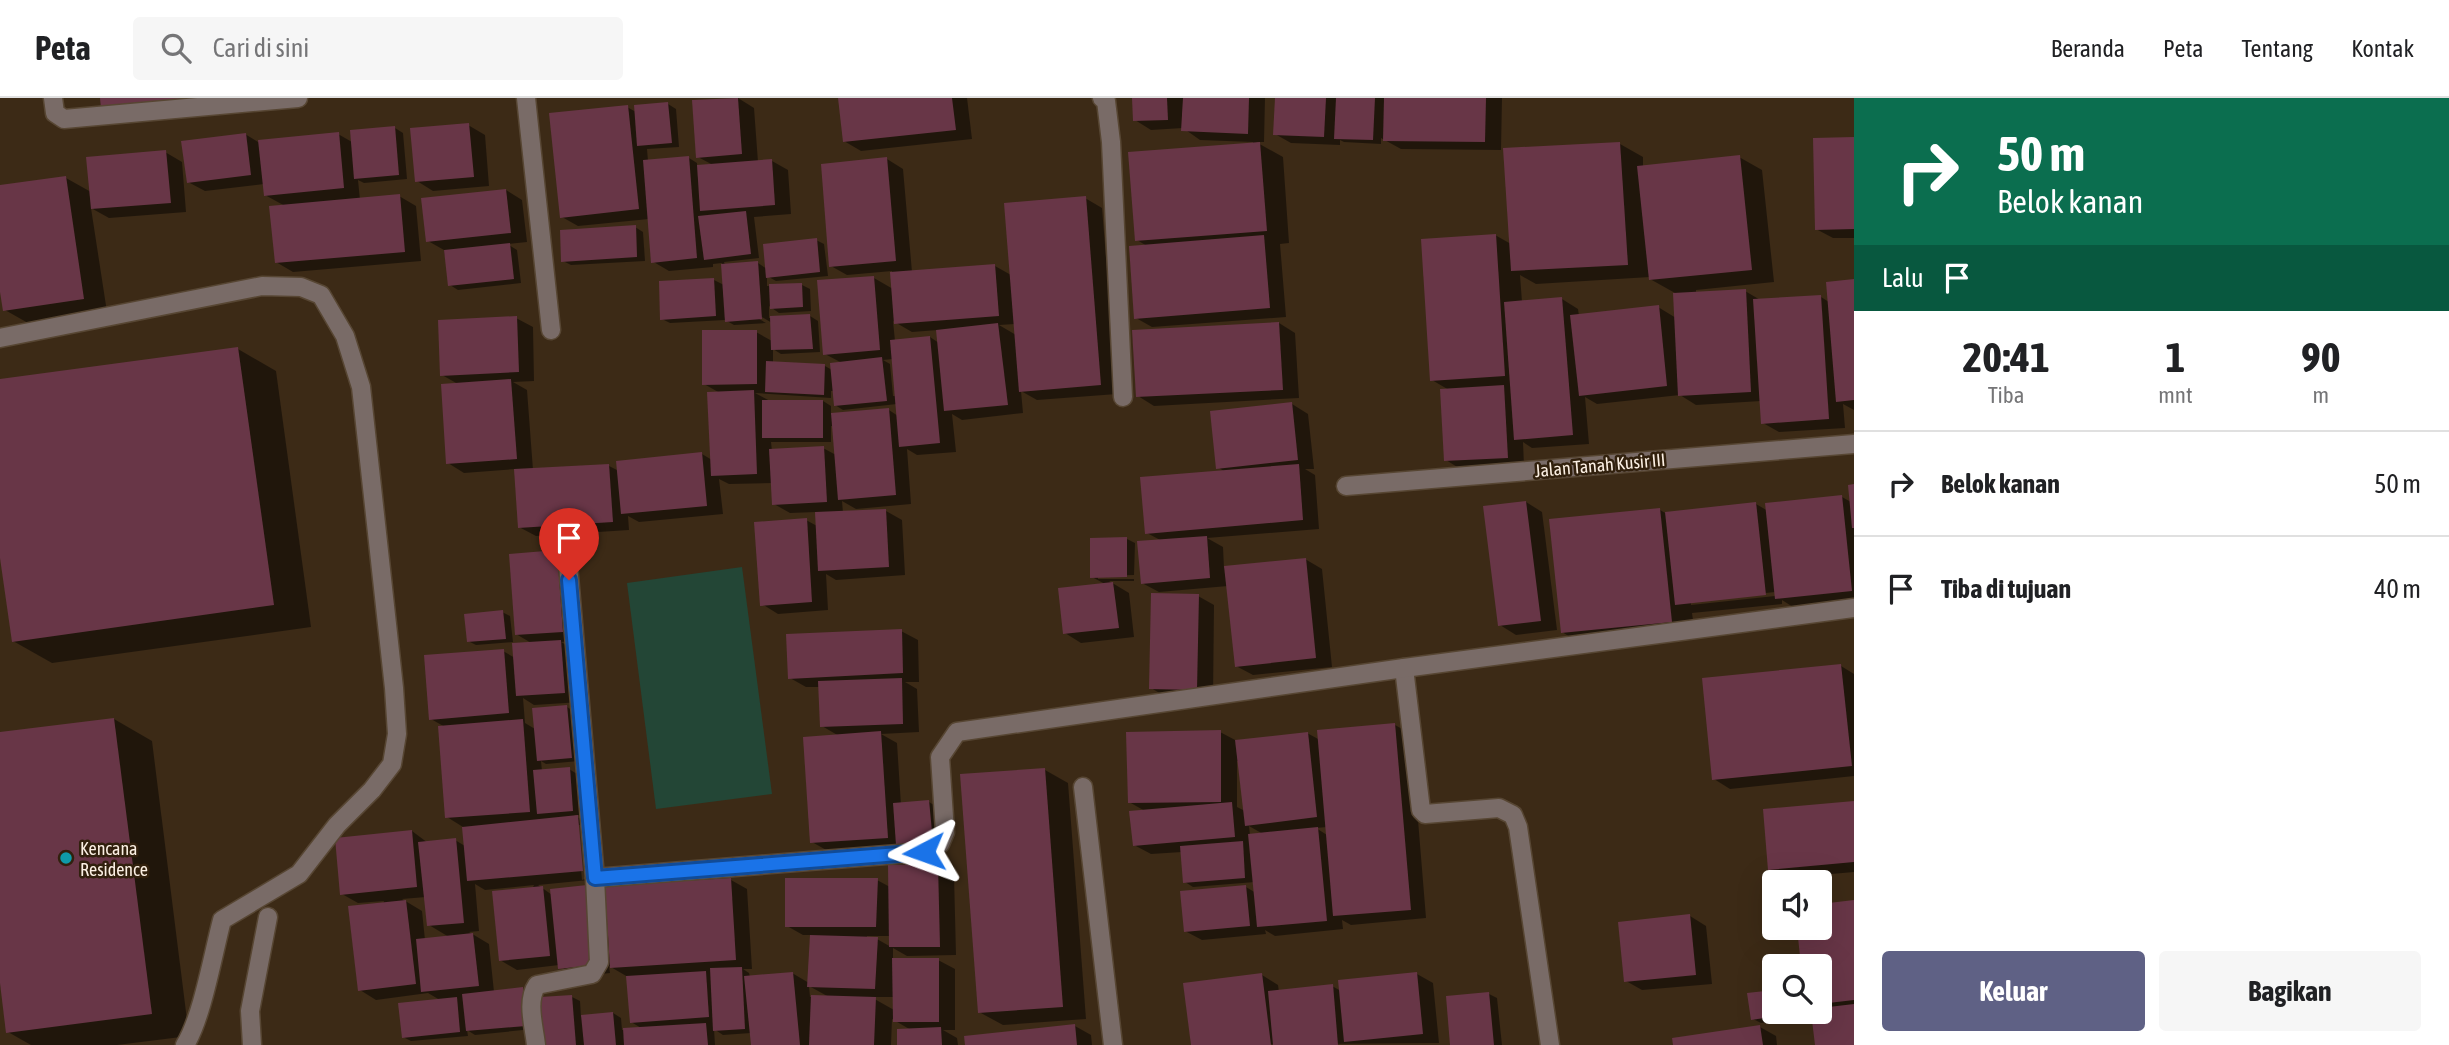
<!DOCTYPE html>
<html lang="id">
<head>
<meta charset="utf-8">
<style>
	body { margin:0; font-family:"Asap Condensed",sans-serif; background:#f6f6f6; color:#202124; height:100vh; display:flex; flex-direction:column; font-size:26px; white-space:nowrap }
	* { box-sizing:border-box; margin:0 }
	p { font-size:23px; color:#757577 }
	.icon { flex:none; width:38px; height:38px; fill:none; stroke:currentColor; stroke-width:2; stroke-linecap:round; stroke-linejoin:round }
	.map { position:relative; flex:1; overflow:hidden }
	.drawer { display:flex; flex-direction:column; background:#fff; width:595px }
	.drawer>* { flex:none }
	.hud { background:#0b6e4f; color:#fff; overflow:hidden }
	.controls { position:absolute; left:1762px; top:772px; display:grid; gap:14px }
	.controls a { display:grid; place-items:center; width:70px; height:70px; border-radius:7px; background:#fff; box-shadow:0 7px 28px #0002; font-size:35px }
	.pin { position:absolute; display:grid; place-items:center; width:60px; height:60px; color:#fff; margin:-72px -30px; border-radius:50% 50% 50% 0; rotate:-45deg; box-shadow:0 0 7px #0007 }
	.pin .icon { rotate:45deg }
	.me { position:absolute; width:77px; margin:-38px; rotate:266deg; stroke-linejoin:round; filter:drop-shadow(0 0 5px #0008) }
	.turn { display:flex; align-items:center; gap:24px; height:147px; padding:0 28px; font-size:32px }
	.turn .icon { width:91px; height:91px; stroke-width:2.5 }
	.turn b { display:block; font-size:49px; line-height:60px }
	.then { display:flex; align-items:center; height:66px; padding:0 28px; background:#0003; gap:14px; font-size:26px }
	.eta { display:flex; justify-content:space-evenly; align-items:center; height:119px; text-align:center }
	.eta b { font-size:42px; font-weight:700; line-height:49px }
	.cta { display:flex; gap:14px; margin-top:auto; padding:14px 28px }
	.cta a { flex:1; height:80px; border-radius:7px; background:#5f6185; color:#fff; font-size:28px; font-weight:700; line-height:80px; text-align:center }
	.cta a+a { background:#f6f6f6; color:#202124 }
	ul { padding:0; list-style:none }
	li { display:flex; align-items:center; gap:21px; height:105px; padding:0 28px; border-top:2px solid #e0e0e0 }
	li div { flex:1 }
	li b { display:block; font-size:26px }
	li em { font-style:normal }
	header { display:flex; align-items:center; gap:42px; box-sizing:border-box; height:98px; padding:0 35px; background:#fff; border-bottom:2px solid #e0e0e0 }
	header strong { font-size:33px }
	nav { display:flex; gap:38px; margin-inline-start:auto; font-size:24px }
	.search { width:490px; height:63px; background:#f6f6f6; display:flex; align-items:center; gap:18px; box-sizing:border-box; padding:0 24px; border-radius:7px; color:#757577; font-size:26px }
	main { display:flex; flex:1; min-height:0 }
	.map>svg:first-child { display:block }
</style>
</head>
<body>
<header>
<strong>Peta</strong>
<div class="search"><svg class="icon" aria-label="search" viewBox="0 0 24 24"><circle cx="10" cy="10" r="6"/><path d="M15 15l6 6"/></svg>Cari di sini</div>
<nav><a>Beranda</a><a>Peta</a><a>Tentang</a><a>Kontak</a></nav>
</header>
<main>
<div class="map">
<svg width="1854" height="947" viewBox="0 0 1854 947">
	<rect width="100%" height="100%" fill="#3c2a16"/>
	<polygon fill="#234636" points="742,469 772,696 656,711 627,485"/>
	<g fill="#0007" fill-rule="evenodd">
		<path d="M738,0L754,10L758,64L772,63L788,72L791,116L754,119L759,160L724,164L725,167L758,165L767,171L816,142L824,146L828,178L776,183L767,178V188L802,187L810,191L811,213L779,215L769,208V220L810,218L818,223L820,254L781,256L773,251V266L825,268L832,272L842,265L825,256L874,180L893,191L892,173L847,177L831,168L887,61L903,71L912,174L995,168L1011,177L1085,100L1102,110L1117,296L1037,302L1021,293L1023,315L962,322L952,316L956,354L917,357L907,351L911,406L856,411L842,403L843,415L886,413L902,422L905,477L836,482L826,476L828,512L778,516L762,506L806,422L817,428L816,414L790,415L774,406L773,385L729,386L719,381L723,416L639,424L628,418L629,432L536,438L519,429L516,371L464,375L448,365L458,286L442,277L516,220L533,229L534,283L513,284L527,292L533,372L609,368L619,373L702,356L712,362L720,295L704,286L756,234L772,243V225L755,215L754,218L766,225L734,227L725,222L670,225L662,221L714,182L724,187L722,165L713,166V169L669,173L652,163L649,121L578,128L562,119L627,9L636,14L668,6L676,11L679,49L647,51L648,63L689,60L697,65V68L713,67L698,59ZM893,223L912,234L938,232L939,245L930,239L895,243ZM1015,226L1016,237L999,227ZM893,261L896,298H893L890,266L883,262ZM831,293H834L835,307L843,312L897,306L898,318L889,312L831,317V308L823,303H770L755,295L831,300ZM831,328H834L836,357L823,350L772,353L771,344H831Z"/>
		<polygon points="840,0 967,0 972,41 861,53 844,43"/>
		<polygon points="1134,0 1265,0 1264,44 1256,44 1283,59 1289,145 1280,146 1286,219 1152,229 1136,220 1147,148 1137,142 1253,46 1253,44 1200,42 1183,30 1151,32 1135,22"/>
		<polygon points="1277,0 1502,0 1501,52 1401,51 1381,40 1381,46 1344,44 1340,42 1340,47 1291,45 1275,36"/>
		<polygon points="468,27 485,37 489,88 433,93 417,83"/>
		<polygon points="395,30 403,35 407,81 364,85 358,82 360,102 399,98 416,108 421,163 293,174 276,164 285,108 265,97 264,86 205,93 188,84 245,36 258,44 338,36 352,44"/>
		<polygon points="1854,41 1854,140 1833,140 1816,131"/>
		<path d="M1620,46L1643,59V69L1739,59L1762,72L1774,184L1696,192V195L1745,193L1762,203L1821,199L1829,204L1854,183V312L1843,306L1845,330L1779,334L1763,325L1761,303L1696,307L1680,297L1597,306L1585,299L1589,346L1532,350L1523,344L1524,368L1462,372L1446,362L1449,292L1432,282L1495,137L1511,146ZM1520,177L1536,186L1650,179V181L1675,195L1676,220L1658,209L1579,218L1578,211L1562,201L1522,204Z"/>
		<polygon points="165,54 182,64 186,114 109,120 91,110 107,214 28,225 5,212 0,182 0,89 66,80 91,94"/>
		<polygon points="506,92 522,102 527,144 507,146 517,152 521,185 458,192 450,187 444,152 428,143"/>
		<polygon points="635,129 643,134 645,163 571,167 563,163"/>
		<polygon points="1279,225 1295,235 1299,300 1154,308 1138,298"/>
		<polygon points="238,251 276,273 311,529 52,565 13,543 0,447 0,283"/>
		<polygon points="1292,306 1308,316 1314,371 1305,371 1315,377 1319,431 1207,440 1223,449 1224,470 1305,461 1322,471 1332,569 1253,577 1236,568 1228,488 1159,494 1142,485 1162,443 1147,435 1225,374 1218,369"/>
		<path d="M1854,388V503L1793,509L1782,502V506L1692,515L1695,536L1585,548L1562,534L1660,412L1667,416L1756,406L1768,413L1842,399L1851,404ZM1775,494V498L1691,507V503Z"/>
		<polygon points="1526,404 1542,414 1557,532 1516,537 1500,527"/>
		<polygon points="1127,441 1135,445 1134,477 1098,478 1098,481 1134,481 1134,483 1109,483 1129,495 1134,539 1081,545 1065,535 1105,486 1092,479"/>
		<path d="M557,454L573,464L579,542L561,544L577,553L581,604L534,607L523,600L525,625L535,631L567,609L575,614L579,663L546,666L541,663L542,673L569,671L577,676L581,717H574L594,729L599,781L538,787L606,835L731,782L747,791L752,871H743L749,875L750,879L792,875L809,885L811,837H803L787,828L877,782L890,789L938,768L954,777L956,857L907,858L893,850V862H938L955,871V932H943L957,940L958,947H899L911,932L892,921L891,947H752L751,935L723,937L714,931L715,947H546L572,899L580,903L581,919L613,915L621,920L622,932L643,931L631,924L628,879L609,868L610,875L576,879L559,867L517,872L500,862L534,787L485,792L475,786L479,833L469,834L489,846L494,894L522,891L530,896L533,931L475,937L467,932L468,938L411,943L403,939L440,902L428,895L376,902L360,892L384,803L358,805L342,796L412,733L428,745L455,742L465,748L463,729L447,719L445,629L431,621L503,553L515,560L533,546L516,536ZM577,727H580L585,781L582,782ZM426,799L429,827L449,839L425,842L422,813L402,801ZM867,838H890L891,849L877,841H867ZM809,888L829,899H810ZM871,899H894V912Z"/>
		<polygon points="1198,498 1214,507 1213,601 1168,600 1151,590"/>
		<polygon points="502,514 510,518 513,544 476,547 468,543"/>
		<polygon points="901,533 918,542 919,584 905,584 917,591 919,634 881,636 897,645 901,707 929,704 937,709 940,748 828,753 812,744 839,638 822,628 820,589 806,589 790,580"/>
		<polygon points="1841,568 1854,576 1854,678 1730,691 1714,681"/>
		<polygon points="114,621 152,643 189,938 117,947 31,947 8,934 0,871 0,636"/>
		<path d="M1395,627L1411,636L1426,820L1351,827L1342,822L1343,831L1275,838L1265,832L1266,836L1202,842L1185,833L1246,789L1256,795L1255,784L1193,789L1185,784L1182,754L1151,756L1134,747L1145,713L1129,704L1220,634L1237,643L1307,635L1320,642ZM1237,663H1239L1245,713L1237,709ZM1249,728L1263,736L1250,737ZM1327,729V737L1316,730Z"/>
		<polygon points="1045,672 1068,685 1086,921 1003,927 979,914"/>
		<polygon points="1854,704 1854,774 1786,780 1770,771"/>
		<polygon points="1854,804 1854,947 1817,947 1813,914 1820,914 1820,868 1803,868 1799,830 1820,830 1820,808"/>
		<polygon points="1690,818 1706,828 1712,886 1642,892 1626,883"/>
		<polygon points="1417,876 1433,885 1439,945 1193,947 1262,877 1278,887 1279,894 1332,888 1341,893"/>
		<polygon points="1774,894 1774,914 1804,914 1804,919 1761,925 1753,921 1749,897"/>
		<polygon points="1489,896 1497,900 1502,947 1452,947"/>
		<polygon points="1075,928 1091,937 1092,947 967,947"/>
		<polygon points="1760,929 1776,938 1777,947 1674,947"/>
	</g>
	<g fill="#683647">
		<polygon points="100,0 183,0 184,4 101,10"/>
		<polygon points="738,0 742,56 696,60 692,2"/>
		<polygon points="838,0 952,0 956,32 843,44"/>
		<polygon points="1132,0 1167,0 1168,22 1133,23"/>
		<polygon points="1183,0 1249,0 1248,36 1181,33"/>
		<polygon points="1275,0 1326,0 1324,39 1273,37"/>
		<polygon points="1336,0 1375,0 1373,42 1334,41"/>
		<polygon points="1384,0 1486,0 1485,44 1383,43"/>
		<polygon points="668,4 672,45 637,48 634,7"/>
		<polygon points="628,7 639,111 560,120 549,15"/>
		<polygon points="469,25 474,79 415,84 410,30"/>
		<polygon points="395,28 399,77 354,81 350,32"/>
		<polygon points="339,34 344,90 264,98 258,42"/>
		<polygon points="246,35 251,77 187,85 181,43"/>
		<polygon points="1854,39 1854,131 1815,132 1813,40"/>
		<polygon points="1260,44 1267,133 1135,143 1128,54"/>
		<polygon points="1620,44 1628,167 1511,173 1503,50"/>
		<polygon points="166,52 171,105 91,111 86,59"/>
		<polygon points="1740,57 1752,172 1649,182 1637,68"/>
		<polygon points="689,58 697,160 651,165 643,62"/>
		<polygon points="887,59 896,163 829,169 821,66"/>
		<polygon points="772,61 775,107 700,113 697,67"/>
		<polygon points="66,78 84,201 3,213 0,194 0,87"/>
		<polygon points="506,91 511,135 426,144 421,100"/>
		<polygon points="400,96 405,154 275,165 269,108"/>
		<polygon points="1086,98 1101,287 1019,294 1004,105"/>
		<polygon points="746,113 751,156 704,162 698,118"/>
		<polygon points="636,127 637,159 561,164 560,132"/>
		<polygon points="1496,136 1505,278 1430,283 1421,141"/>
		<polygon points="1264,137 1270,210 1134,221 1129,148"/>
		<polygon points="817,140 820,174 766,180 763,146"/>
		<polygon points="510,145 514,181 448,188 444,152"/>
		<polygon points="758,163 762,221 725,224 721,166"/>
		<polygon points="995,166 999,218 894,226 890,174"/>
		<polygon points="874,178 880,252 823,257 817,182"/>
		<polygon points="714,180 716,218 660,222 659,183"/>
		<polygon points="1854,181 1854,302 1836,304 1826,184"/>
		<polygon points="802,185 803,209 770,211 769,186"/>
		<polygon points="1746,191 1751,294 1678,298 1673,195"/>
		<polygon points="1821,197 1829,321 1761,326 1753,201"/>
		<polygon points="1562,199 1573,337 1514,342 1504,204"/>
		<polygon points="1659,207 1667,288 1579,298 1570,217"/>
		<polygon points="810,216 813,251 771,252 770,218"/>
		<polygon points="517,218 519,274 440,278 438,222"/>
		<polygon points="1279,224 1283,292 1136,299 1132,232"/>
		<polygon points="998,225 1008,307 944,313 936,232"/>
		<polygon points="702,232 757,232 757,286 702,287"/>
		<polygon points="930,238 940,345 899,349 890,242"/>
		<polygon points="238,249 274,507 12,544 0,460 0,281"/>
		<polygon points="882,259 887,303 834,308 830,265"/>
		<polygon points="766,263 825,266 824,297 765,294"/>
		<polygon points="511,281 517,361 446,366 441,286"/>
		<polygon points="1504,287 1508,360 1444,363 1440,291"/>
		<polygon points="754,292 757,376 711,378 707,294"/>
		<rect x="762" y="302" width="61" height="38"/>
		<polygon points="1292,304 1298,362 1216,371 1210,313"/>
		<polygon points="889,310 896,397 838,402 831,315"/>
		<polygon points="824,348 827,404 772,407 769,351"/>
		<polygon points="702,354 707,408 621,416 616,363"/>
		<polygon points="609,366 613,424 518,430 514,371"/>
		<polygon points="1299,366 1303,422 1145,436 1140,379"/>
		<polygon points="1854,386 1854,430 1852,430 1848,387"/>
		<polygon points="1842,397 1852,493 1775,501 1765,405"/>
		<polygon points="1526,403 1541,523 1498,528 1483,408"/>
		<polygon points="1756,404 1766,497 1675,507 1665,414"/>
		<polygon points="1660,410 1672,524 1561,535 1549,421"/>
		<polygon points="886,411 889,469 818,473 815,414"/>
		<polygon points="807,420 812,504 760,508 754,424"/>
		<polygon points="1207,438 1210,480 1141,486 1137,443"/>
		<polygon points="1127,439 1127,479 1090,480 1090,440"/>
		<polygon points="557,452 563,534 515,537 509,456"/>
		<polygon points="1306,460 1316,560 1235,569 1224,468"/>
		<polygon points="1113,484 1119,530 1063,536 1058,490"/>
		<polygon points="1151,495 1199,496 1197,592 1149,591"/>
		<polygon points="503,512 506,541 467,544 464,516"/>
		<polygon points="902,531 903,575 788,581 786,536"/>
		<polygon points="561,542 565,595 516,598 512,545"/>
		<polygon points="504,551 509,615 429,622 424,557"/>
		<polygon points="1841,566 1852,668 1712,682 1702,580"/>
		<polygon points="902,580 903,626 820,629 818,583"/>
		<polygon points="567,607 572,660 537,663 532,610"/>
		<polygon points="114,620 152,916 6,935 0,885 0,634"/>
		<polygon points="523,621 530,714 445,720 438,628"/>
		<polygon points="1395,625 1411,812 1333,818 1317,632"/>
		<polygon points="1221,632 1221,704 1128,705 1126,634"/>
		<polygon points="881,633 888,740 810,745 803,639"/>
		<polygon points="1308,634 1317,719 1245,728 1235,642"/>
		<polygon points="570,669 573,713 537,716 533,672"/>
		<polygon points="1045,670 1063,909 978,915 960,676"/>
		<polygon points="929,702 933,744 896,747 893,705"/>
		<polygon points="1854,703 1854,764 1768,772 1763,711"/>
		<polygon points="1232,704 1235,739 1133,748 1129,713"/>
		<polygon points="578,717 583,773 467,783 462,729"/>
		<polygon points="1318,729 1327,823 1257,829 1248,736"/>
		<polygon points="412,732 417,789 340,797 335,740"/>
		<polygon points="456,740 464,825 427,828 418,744"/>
		<polygon points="1243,743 1245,780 1183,785 1180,748"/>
		<polygon points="938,766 940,849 889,849 888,767"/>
		<polygon points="731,780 736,862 610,870 605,788"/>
		<polygon points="785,780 878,780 876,829 785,829"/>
		<polygon points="587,787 594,867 558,871 550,791"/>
		<polygon points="1246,787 1250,828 1184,834 1180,793"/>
		<polygon points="543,788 550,858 499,863 492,793"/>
		<polygon points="406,802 416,886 358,893 348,808"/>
		<polygon points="1854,802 1854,902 1820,906 1820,868 1801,868 1797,830 1820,830 1820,806"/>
		<polygon points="1690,816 1696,877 1624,884 1618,824"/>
		<polygon points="473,835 479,888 421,894 416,841"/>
		<polygon points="810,837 878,839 875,891 807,889"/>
		<polygon points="892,860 939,860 939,924 893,924"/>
		<polygon points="742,869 745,931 713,933 710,870"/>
		<polygon points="706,873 709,919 630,925 626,878"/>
		<polygon points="793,874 800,947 751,947 744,878"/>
		<polygon points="1417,874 1423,936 1344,944 1338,882"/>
		<polygon points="1262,875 1271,947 1191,947 1183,885"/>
		<polygon points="1333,886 1338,947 1273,947 1268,893"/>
		<polygon points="523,889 526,928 466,933 462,896"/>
		<polygon points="1774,892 1774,914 1798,915 1751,922 1747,895"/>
		<polygon points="1489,894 1494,947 1450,947 1446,898"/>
		<polygon points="572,897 576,947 544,947 540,899"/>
		<polygon points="811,897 876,899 874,947 809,947"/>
		<polygon points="457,899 460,934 402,940 398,905"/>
		<polygon points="1854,906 1854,947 1815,947 1811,914 1820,914 1820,910"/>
		<polygon points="613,914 616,947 584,947 581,917"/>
		<polygon points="706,925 708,947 624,947 623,930"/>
		<polygon points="1075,926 1077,947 965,947 964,938"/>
		<polygon points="1760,927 1763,947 1673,947 1672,940"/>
		<polygon points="941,929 942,947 897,947 897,931"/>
	</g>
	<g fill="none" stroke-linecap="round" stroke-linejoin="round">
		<defs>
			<path id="lane" d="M0,240L262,188L301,189L321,197L345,238L361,289L394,590L397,636L392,666L372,692L337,727L299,776L222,822C213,856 202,920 185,947"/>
			<g id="street">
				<polyline points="53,0 55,15 64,21 298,0"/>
				<polyline points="526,0 551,232"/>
				<polyline points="1102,0 1106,3 1111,44 1123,299"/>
				<polyline points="1346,388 1854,346"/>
				<polyline points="567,455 595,780"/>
				<polyline points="1404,570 1421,712 1425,716 1499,710 1513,717 1518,729 1550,947"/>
				<polyline points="1083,689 1113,947"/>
				<polyline points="252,947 250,913 268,819"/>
				<path d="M536,947C534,928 526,903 537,887L592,876L599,864L595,780L924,754L940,746L945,734L940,659L957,634L1404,570L1854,510"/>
			</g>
		</defs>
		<use href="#lane" stroke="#574633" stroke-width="21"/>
		<use href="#street" stroke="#574633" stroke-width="21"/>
		<use href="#lane" stroke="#796b67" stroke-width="18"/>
		<use href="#street" stroke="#796b67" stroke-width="18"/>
	</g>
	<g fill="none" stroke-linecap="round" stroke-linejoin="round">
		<defs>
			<polyline id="route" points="569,482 595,780 924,754"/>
		</defs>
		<use href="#route" stroke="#114b97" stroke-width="18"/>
		<use href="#route" stroke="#1a73e8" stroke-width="12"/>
	</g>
	<circle fill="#0f9aa8" stroke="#31200d" stroke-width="2.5" cx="66" cy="760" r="7"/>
	<g text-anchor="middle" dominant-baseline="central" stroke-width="5" stroke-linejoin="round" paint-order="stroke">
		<g font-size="18" fill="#fcf0e4" stroke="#31200d">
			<text transform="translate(1600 367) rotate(-5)">Jalan Tanah Kusir III</text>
		</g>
		<g font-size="18" fill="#fcf0e4" stroke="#31200d" text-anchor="start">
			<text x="80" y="750">Kencana<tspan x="80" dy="21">Residence</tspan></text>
		</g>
	</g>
</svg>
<div class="controls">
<a><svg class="icon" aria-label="sound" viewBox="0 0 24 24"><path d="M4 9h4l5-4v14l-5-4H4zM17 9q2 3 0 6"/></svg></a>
<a><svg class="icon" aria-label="search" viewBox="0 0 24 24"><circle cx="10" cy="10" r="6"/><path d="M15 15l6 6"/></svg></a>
</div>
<div class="pin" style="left:569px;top:482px;background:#d93025"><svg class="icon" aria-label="arrive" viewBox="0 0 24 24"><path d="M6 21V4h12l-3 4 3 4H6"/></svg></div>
<svg class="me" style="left:924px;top:754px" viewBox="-20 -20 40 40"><path d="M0-17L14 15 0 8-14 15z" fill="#1a73e8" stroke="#fff" stroke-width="4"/></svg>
</div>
<section class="drawer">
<div class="hud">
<div class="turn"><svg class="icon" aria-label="right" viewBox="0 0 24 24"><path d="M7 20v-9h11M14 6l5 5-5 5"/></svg><div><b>50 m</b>Belok kanan</div></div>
<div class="then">Lalu<svg class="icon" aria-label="arrive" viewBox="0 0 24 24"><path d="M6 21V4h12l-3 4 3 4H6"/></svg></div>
</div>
<div class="eta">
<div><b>20:41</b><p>Tiba</p></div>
<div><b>1</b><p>mnt</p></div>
<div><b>90</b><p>m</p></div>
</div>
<ul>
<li><svg class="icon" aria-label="right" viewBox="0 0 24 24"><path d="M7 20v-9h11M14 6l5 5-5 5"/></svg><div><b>Belok kanan</b></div><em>50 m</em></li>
<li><svg class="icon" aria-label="arrive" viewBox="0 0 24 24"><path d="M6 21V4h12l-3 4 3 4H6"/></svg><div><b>Tiba di tujuan</b></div><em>40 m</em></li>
</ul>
<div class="cta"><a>Keluar</a><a>Bagikan</a></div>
</section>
</main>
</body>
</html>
